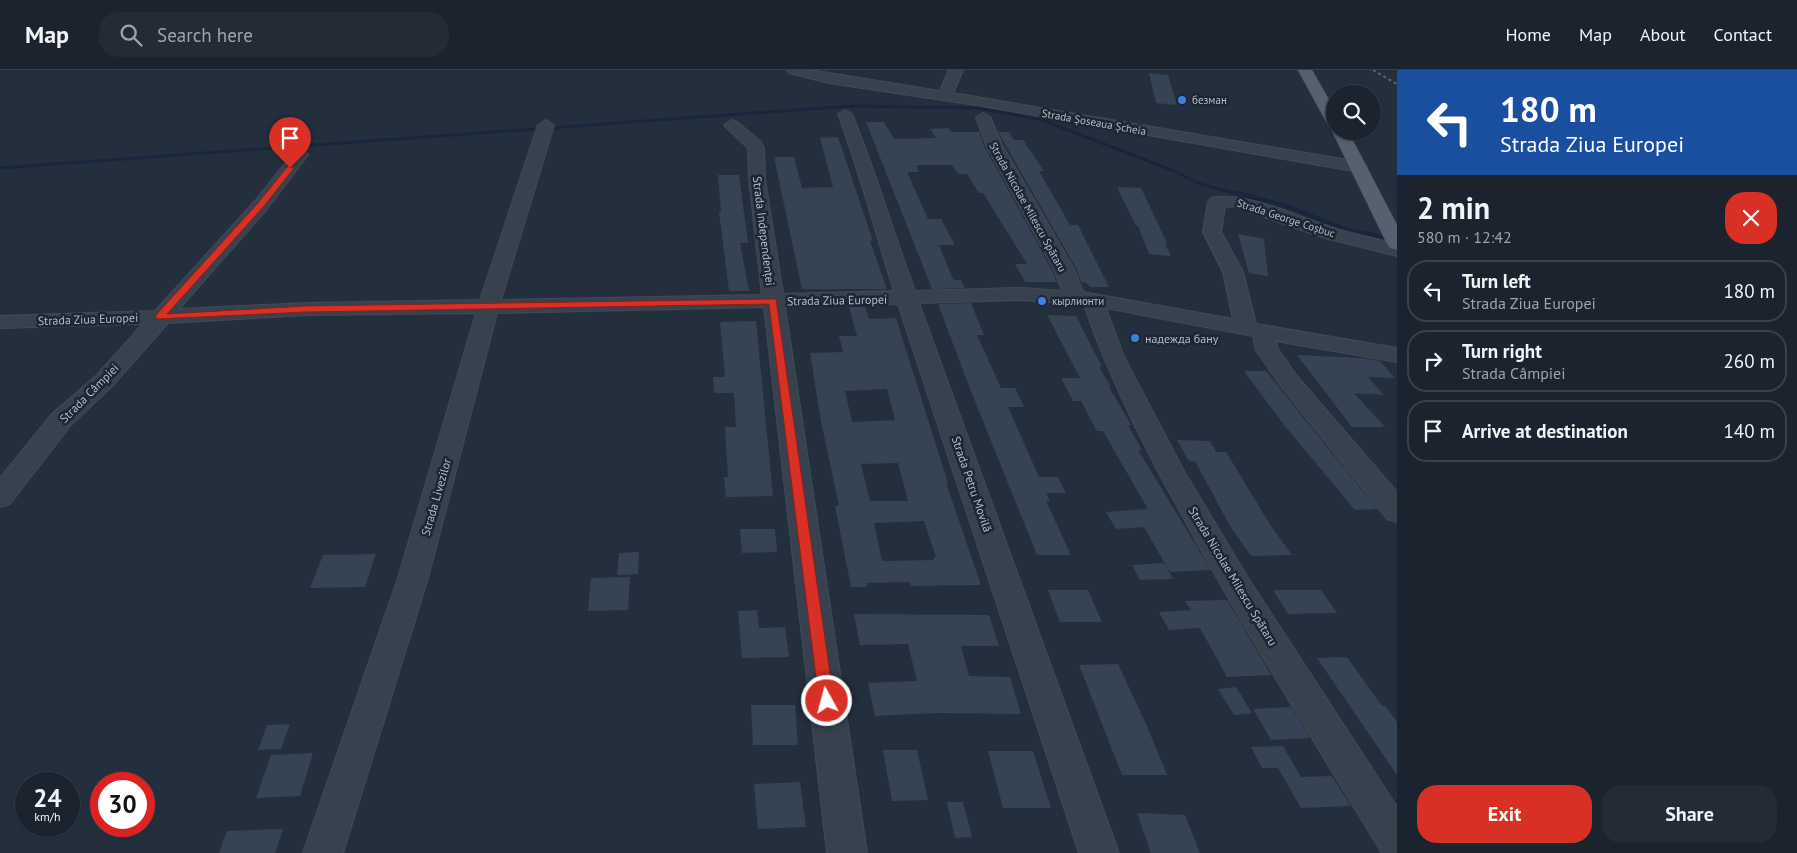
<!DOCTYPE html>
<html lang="en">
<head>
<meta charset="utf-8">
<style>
	body { margin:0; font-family:"PT Sans",sans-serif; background:#242b36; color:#f1f3f6; height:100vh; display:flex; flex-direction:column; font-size:19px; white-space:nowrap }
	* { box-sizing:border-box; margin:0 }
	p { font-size:16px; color:#a0a4aa }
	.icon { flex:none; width:28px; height:28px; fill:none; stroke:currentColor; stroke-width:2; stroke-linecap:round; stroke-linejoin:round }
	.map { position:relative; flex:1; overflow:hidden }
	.details { display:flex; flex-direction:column; background:#1b232e; width:400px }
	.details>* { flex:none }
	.top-card { background:#1a4fa0; color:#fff; overflow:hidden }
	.tools { position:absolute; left:1326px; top:15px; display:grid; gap:10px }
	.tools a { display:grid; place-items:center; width:55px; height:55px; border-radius:50%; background:#1b232e; box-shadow:0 1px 4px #0004,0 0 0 1px #39404a; font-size:25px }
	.speed { position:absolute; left:15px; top:702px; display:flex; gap:10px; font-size:25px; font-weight:700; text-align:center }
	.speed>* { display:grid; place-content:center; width:65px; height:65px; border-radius:50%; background:#1b232e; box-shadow:0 1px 4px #0004,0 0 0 1px #39404a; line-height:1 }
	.speed small { font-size:12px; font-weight:400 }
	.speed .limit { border:8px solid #d22; background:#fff; color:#111 }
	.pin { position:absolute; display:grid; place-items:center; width:42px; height:42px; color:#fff; margin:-51px -21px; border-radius:50% 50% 50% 0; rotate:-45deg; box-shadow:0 0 5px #0007 }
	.pin .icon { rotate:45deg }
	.me { position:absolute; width:55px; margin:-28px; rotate:353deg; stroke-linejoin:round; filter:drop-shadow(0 0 4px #0008) }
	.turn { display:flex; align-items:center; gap:18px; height:105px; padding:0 20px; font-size:22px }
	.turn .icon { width:65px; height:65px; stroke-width:2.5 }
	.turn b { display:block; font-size:35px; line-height:42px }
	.round { display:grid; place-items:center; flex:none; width:52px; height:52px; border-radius:20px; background:#242b36 }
	.head { display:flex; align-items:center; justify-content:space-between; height:85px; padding:0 20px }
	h1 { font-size:30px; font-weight:700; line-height:38px }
	.button { display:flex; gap:10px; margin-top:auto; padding:10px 20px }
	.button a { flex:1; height:58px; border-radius:20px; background:#d93025; color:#fff; font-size:20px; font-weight:700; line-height:58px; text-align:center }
	.button a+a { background:#242b36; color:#f1f3f6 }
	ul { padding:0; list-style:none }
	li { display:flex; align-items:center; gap:15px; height:62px; margin:0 10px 8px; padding:0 10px; border:2px solid #39404a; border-radius:20px }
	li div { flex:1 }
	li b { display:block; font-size:19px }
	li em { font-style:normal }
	header { display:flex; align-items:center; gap:30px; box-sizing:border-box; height:70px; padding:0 25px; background:#1b232e; border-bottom:1px solid #39404a }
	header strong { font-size:24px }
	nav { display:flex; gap:28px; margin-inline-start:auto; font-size:18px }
	.search { width:350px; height:45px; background:#242b36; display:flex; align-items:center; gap:12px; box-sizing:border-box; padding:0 18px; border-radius:20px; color:#a0a4aa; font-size:19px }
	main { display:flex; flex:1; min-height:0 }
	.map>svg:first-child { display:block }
</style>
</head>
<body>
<header>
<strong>Map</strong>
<div class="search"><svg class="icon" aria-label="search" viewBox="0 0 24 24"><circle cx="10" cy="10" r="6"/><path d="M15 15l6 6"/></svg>Search here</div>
<nav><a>Home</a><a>Map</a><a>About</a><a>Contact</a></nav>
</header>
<main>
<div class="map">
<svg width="1397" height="783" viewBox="0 0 1397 783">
	<rect width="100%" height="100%" fill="#242f3e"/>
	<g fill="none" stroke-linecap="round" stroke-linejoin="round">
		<polyline stroke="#17263c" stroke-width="3" points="0,98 851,36 979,38 1042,50 1174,101 1200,114 1242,125"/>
		<polyline stroke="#17263c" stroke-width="4.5" points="1237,123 1286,136 1344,159 1397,170"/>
	</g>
	<g fill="#364354" fill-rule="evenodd">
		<polygon points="1149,3 1168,5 1177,35 1156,33"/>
		<polygon points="866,52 884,52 894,69 936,68 930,59 948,58 951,62 979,62 984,76 1052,200 1057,212 1025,212 1015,194 1027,194 983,123 979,123 967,104 958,104 952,95 916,95 919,102 907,102 928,149 941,149 955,175 939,175 952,207 954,210 961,210 965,218 932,219"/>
		<polygon points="998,62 1009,62 1014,70 1023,70 1044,101 1039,101 1070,155 1078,155 1109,217 1090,217 1087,213 1081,212 1076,198"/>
		<polygon points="838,67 873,171 870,171 887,219 802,219 774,87 794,87 802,118 833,117 820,68"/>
		<polygon points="718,105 739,105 748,173 740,173 749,221 729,221 719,142 721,142"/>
		<polygon points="1117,117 1141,118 1167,173 1165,173 1171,186 1149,184 1138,156 1136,156"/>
		<polygon points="1238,164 1264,169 1268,206 1249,203"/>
		<polygon points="971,233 984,265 977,265 1001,318 1015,318 1024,337 1008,337 1039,407 1058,407 1066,423 1046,423 1050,431 1046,431 1071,485 1037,485 970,319 938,234"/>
		<path d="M849,237H865L869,249L896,248L948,413H946L981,515L911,516L910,512L866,513L867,517H851L835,436H839L821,351L810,283L843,282L839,266H857ZM887,319L895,350L852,352L845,321ZM898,393L908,431H870L861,394ZM924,451L936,487H934V490L882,491L874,453Z"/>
		<polygon points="1047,245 1076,246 1102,297 1099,297 1111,317 1109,317 1131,355 1128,355 1142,380 1138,380 1211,500 1170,502 1144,457 1116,459 1106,442 1148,439 1103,361 1097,361 1081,331 1073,331 1061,308 1080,308"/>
		<polygon points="756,251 773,426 726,427 724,407 728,407 725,357 736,357 734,323 714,323 713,307 725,307 720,252"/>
		<polygon points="1297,285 1361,288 1380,291 1395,308 1368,307 1384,325 1354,323 1385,357 1352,357"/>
		<polygon points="1244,301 1266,301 1377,439 1355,440 1284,355"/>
		<polygon points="1177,370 1210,371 1216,382 1226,382 1271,456 1292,485 1251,486 1230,456 1195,391 1189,391"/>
		<polygon points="740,459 775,459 777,482 742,483"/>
		<polygon points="639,482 638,504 617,505 619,483"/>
		<polygon points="376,484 365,517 310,518 323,485"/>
		<polygon points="1164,493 1173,509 1140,510 1132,495"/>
		<polygon points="630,507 628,540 588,541 591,508"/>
		<polygon points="1048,520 1088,520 1102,552 1060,552"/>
		<polygon points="1273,520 1321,520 1337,543 1288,544"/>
		<polygon points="1227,530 1238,548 1271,605 1227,607 1200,558 1169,560 1159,542 1191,540 1185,531"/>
		<polygon points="757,540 759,558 785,557 789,587 742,588 738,541"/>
		<polygon points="854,544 989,545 999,576 961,576 969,606 1010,607 1021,644 937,643 875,646 868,613 917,611 908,574 860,575"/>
		<polygon points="1347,587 1382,636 1385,636 1397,652 1397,705 1317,588"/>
		<polygon points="1118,594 1146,654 1167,705 1122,705 1079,595"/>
		<polygon points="1236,617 1252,643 1234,645 1218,619"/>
		<polygon points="751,635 795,635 798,675 753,675"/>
		<polygon points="1291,637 1310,668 1271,670 1253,639"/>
		<polygon points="290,654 281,679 258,680 267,655"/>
		<polygon points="1283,676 1301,707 1332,706 1351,736 1301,738 1278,698 1262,698 1251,677"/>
		<polygon points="883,680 917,680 928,730 892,731"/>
		<polygon points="988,681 1033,681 1051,738 1003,738"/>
		<polygon points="313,683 300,726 256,728 271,685"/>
		<polygon points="800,712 806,757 758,759 754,714"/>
		<polygon points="947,732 963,732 972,767 955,768"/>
		<polygon points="1137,743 1185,745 1200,783 1151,783"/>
		<polygon points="283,759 275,783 219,783 227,761"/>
	</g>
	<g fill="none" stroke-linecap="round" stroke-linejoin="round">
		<defs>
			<g id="minor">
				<polygon points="787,0 810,0 940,21 949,0 963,0 953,23 1359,92 1365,94 1367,97 1365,100 1359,102 976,35 829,13 789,3"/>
				<path d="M845,40L852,44C876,102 893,162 915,221L1022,218L1062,221L1054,199L986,75L976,47L983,43L990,47L1002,75L1074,199L1083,222L1233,249L1223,202L1203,162L1208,132L1211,128C1244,120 1303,149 1337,159C1357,165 1377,169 1397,174V186L1325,168L1232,136L1225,137L1221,162L1243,202L1256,254L1397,278V292L1276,271L1278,279L1296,305L1397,422V452L1387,449L1280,315L1256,280L1253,266L1106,238L1124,287L1185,403L1248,508L1397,737V783H1382C1318,678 1253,574 1194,467C1152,392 1112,316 1084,235L1022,230L919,233L1119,783H1079L898,234L785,237L867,783H827L764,237L497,243L428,508L343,783H303L398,508L476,243L306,245L168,253L113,315L70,356L10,434L0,437V408L52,344L97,305L143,254L0,258V246L155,241L255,131L294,82H306L308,85L267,139L179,239L306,233L480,230L538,55L546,50L554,55L501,230L762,225L749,109L748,78L724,55L732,50L737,52L760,71L764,78L765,109L783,224L894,221C875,162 860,102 838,44Z"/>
			</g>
			<polygon id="major" points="1298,0 1312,0 1335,40 1335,61 1348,61 1397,155 1397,180 1390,178 1387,174 1332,61 1335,58 1327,53"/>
		</defs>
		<use href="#minor" stroke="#414a57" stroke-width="2"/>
		<use href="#major" stroke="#414a57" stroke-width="1"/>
		<use href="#minor" fill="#38414e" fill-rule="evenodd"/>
		<use href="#major" fill="#56606e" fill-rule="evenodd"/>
		<polyline stroke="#5a6575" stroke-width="2" stroke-dasharray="3 3" stroke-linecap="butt" points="1373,0 1397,14"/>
	</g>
	<polygon fill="#d93025" stroke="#8d1f18" points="288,96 294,98 264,136 167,244 306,236 776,229 834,631 832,636 827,638 822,636 819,631 769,234 306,242 156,249 156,245 258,133"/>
	<g fill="#3f7fe0" stroke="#1d2633" stroke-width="2">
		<circle cx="1182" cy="30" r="5"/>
		<circle cx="1042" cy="231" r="5"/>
		<circle cx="1135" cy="268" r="5"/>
	</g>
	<g text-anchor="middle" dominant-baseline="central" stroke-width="5" stroke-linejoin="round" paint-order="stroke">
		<g font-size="11" fill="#b4bcc9" stroke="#1d2633" text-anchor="start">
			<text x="1192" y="30">безман</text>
			<text x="1052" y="231">кырлионти</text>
		</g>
		<g font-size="11" fill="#b4bcc9" stroke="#1d2633">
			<text transform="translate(1094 52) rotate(10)">Strada Șoseaua Șcheia</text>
			<text transform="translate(1028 137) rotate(61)">Strada Nicolae Milescu Spătaru</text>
			<text transform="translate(1286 148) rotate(18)">Strada George Coșbuc</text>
		</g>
		<g font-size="12" fill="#b4bcc9" stroke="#1d2633">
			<text transform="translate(764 161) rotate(83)">Strada Independenței</text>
			<text transform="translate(837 230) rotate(-1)">Strada Ziua Europei</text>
			<text transform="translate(88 249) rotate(-2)">Strada Ziua Europei</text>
			<text transform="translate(89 323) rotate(-45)">Strada Câmpiei</text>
			<text transform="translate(972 414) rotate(71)">Strada Petru Movilă</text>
			<text transform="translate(436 427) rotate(-74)">Strada Livezilor</text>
			<text transform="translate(1233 506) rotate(59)">Strada Nicolae Milescu Spătaru</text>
		</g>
		<g font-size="12" fill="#b4bcc9" stroke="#1d2633" text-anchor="start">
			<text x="1145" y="268">надежда бану</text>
		</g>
	</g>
</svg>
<div class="tools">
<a><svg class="icon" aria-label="search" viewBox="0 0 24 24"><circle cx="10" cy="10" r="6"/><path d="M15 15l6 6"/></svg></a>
</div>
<div class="speed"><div>24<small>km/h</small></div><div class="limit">30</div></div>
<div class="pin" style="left:290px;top:98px;background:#d93025"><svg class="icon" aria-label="arrive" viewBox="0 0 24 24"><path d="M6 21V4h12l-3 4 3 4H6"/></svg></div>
<svg class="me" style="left:827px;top:631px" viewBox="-20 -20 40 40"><circle r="17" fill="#d93025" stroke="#fff" stroke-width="3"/><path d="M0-11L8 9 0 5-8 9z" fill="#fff"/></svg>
</div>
<section class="details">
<div class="top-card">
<div class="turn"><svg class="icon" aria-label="left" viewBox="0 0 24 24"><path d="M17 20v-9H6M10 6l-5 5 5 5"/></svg><div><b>180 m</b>Strada Ziua Europei</div></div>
</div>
<div class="head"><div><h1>2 min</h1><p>580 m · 12:42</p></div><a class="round" style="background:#d93025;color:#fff"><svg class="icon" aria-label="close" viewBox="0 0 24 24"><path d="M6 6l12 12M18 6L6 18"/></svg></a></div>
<ul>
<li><svg class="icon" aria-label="left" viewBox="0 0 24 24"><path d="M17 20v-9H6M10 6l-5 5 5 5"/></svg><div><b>Turn left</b><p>Strada Ziua Europei</p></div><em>180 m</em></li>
<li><svg class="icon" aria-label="right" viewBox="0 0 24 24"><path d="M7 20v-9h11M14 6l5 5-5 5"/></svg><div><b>Turn right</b><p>Strada Câmpiei</p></div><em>260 m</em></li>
<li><svg class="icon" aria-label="arrive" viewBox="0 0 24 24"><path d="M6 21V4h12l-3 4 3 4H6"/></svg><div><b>Arrive at destination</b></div><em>140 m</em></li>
</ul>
<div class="button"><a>Exit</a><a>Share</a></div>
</section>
</main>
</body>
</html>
